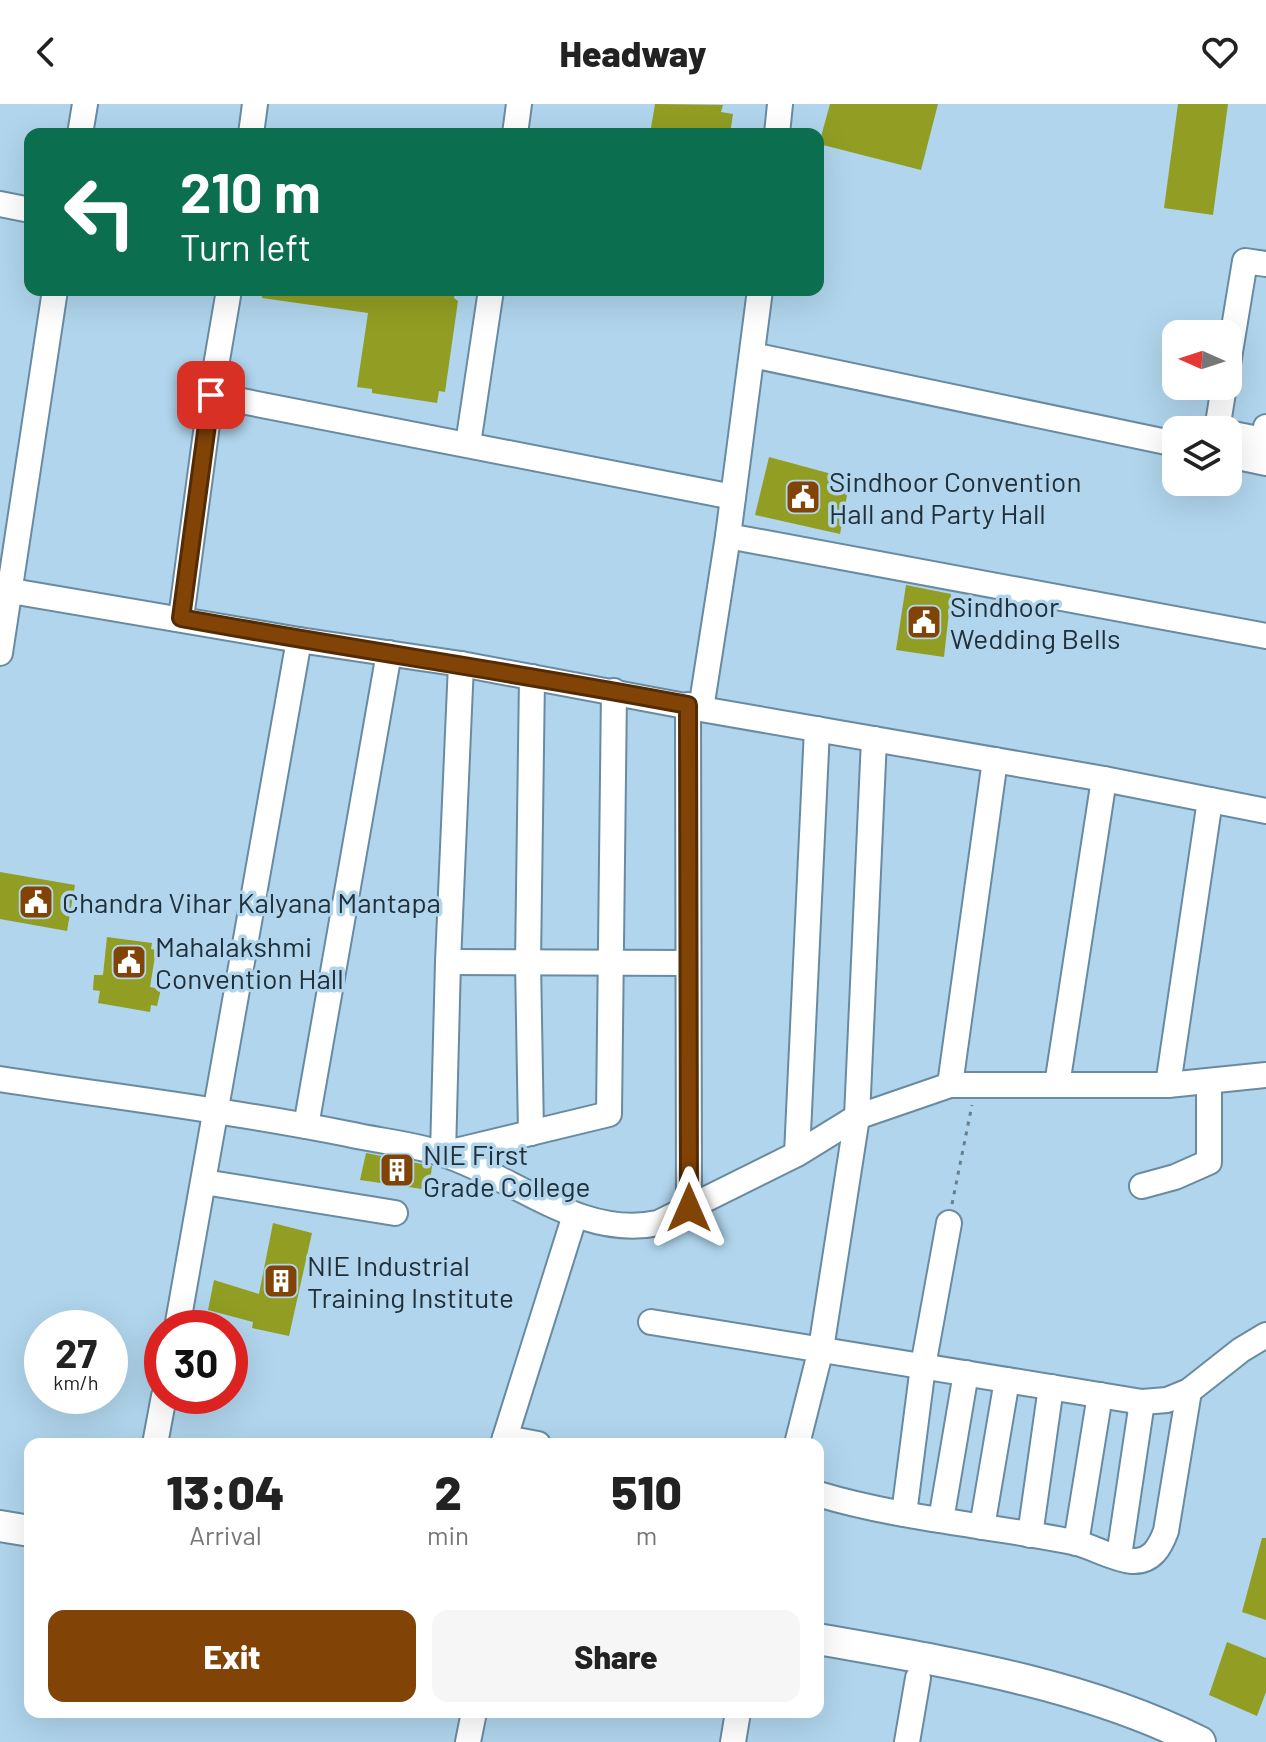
<!DOCTYPE html>
<html lang="en">
<head>
<meta charset="utf-8">
<style>
	body { margin:0; font-family:Barlow,sans-serif; background:#f6f6f6; color:#222; height:100vh; display:flex; flex-direction:column; font-size:30px; white-space:nowrap }
	* { box-sizing:border-box; margin:0 }
	p { font-size:26px; color:#767676 }
	.icon { flex:none; width:44px; height:44px; fill:none; stroke:currentColor; stroke-width:2; stroke-linecap:round; stroke-linejoin:round }
	.map { position:relative; flex:1; overflow:hidden }
	.details { position:absolute; left:24px; top:1334px; width:800px; height:280px; display:flex; flex-direction:column; background:#fff; border-radius:16px; box-shadow:0 8px 32px #0002 }
	.details>* { flex:none }
	.top-card { position:absolute; left:24px; top:24px; width:800px; height:168px; border-radius:16px; box-shadow:0 8px 32px #0002; background:#0b6e4f; color:#fff; overflow:hidden }
	.needle { width:52px; rotate:273deg }
	.controls { position:absolute; left:1162px; top:216px; display:grid; gap:16px }
	.controls a { display:grid; place-items:center; width:80px; height:80px; border-radius:16px; background:#fff; box-shadow:0 8px 32px #0002; font-size:40px }
	.speed { position:absolute; left:24px; top:1206px; display:flex; gap:16px; font-size:40px; font-weight:700; text-align:center }
	.speed>* { display:grid; place-content:center; width:104px; height:104px; border-radius:50%; background:#fff; box-shadow:0 8px 32px #0002; line-height:1 }
	.speed small { font-size:20px; font-weight:400 }
	.speed .limit { border:12px solid #d22; background:#fff; color:#111 }
	.pin { position:absolute; display:grid; place-items:center; width:68px; height:68px; color:#fff; margin:-34px; border-radius:16px; box-shadow:0 4px 12px #0006 }
	.me { position:absolute; width:88px; margin:-44px; rotate:0deg; stroke-linejoin:round; filter:drop-shadow(0 0 6px #0008) }
	.turn { display:flex; align-items:center; gap:28px; height:168px; padding:0 24px; font-size:36px }
	.turn .icon { width:104px; height:104px; stroke-width:2.5 }
	.turn b { display:block; font-size:56px; line-height:68px }
	.eta { display:flex; justify-content:space-evenly; align-items:center; height:136px; text-align:center }
	.eta b { font-size:48px; font-weight:800; line-height:56px }
	.cta { display:flex; gap:16px; margin-top:auto; padding:16px 24px }
	.cta a { flex:1; height:92px; border-radius:16px; background:#824306; color:#fff; font-size:32px; font-weight:800; line-height:92px; text-align:center }
	.cta a+a { background:#f6f6f6; color:#222 }
	header { display:flex; justify-content:space-between; align-items:center; height:104px; padding:0 24px; background:#fff; font-size:36px; font-weight:800 }
	.map>svg:first-child { display:block }
</style>
</head>
<body>
<header><svg class="icon" aria-label="back" viewBox="0 0 24 24"><path d="M15 5l-7 7 7 7"/></svg>Headway<svg class="icon" aria-label="heart" viewBox="0 0 24 24"><path d="M12 20l-8-8c-3-5 5-10 8-4 3-6 11-1 8 4z"/></svg></header>
<div class="map">
<svg width="1266" height="1638" viewBox="0 0 1266 1638">
	<rect width="100%" height="100%" fill="#b0d5ec"/>
	<g fill="#919e23">
		<polygon points="655,0 723,1 721,8 733,10 730,30 650,30"/>
		<polygon points="830,0 938,0 921,66 819,40"/>
		<polygon points="1178,0 1228,0 1213,111 1164,104"/>
		<polygon points="263,186 455,186 454,194 458,197 445,288 439,287 437,299 372,289 372,285 357,283 368,209 262,194"/>
		<polygon points="769,353 850,375 840,430 755,411"/>
		<polygon points="906,481 951,490 944,553 896,546"/>
		<polygon points="0,768 75,781 67,827 0,815"/>
		<polygon points="107,833 152,839 151,845 156,846 150,883 161,885 157,902 151,901 150,908 98,899 100,887 93,886 94,871 103,871"/>
		<polygon points="366,1049 432,1062 429,1086 360,1076"/>
		<polygon points="273,1119 312,1129 289,1232 252,1224 253,1218 208,1206 214,1176 259,1190"/>
		<polygon points="1262,1434 1266,1434 1266,1516 1242,1508"/>
		<polygon points="1227,1538 1266,1554 1266,1588 1257,1612 1209,1591"/>
	</g>
	<g fill="none" stroke-linecap="round" stroke-linejoin="round">
		<defs>
			<g id="minor">
				<polyline points="80,30 85,0"/>
				<polyline points="251,30 255,0"/>
				<polyline points="515,30 519,0"/>
				<polyline points="777,30 780,0"/>
				<polyline points="0,100 30,106"/>
				<polyline points="752,251 1176,340"/>
				<polyline points="1228,260 1245,157 1266,160"/>
				<polyline points="211,291 733,393"/>
				<polyline points="1217,326 1224,282"/>
				<polyline points="1228,329 1264,336 1266,323"/>
				<polyline points="468,340 491,186"/>
				<polyline points="1228,351 1266,359"/>
				<polyline points="728,432 1266,532"/>
				<polyline points="0,485 299,536 461,560 701,605 1104,675 1266,707"/>
				<polyline points="181,514 211,291 229,186"/>
				<polyline points="0,549 55,186"/>
				<polyline points="688,601 689,1104"/>
				<polyline points="701,605 728,432 760,186"/>
				<polyline points="448,858 688,859"/>
				<path d="M0,975C116,993 233,1007 348,1030C379,1037 413,1040 443,1050C512,1072 582,1136 658,1119L797,1050L857,1013L950,981H1168L1266,971"/>
				<polyline points="950,981 995,656"/>
				<polyline points="1057,981 1104,675"/>
				<polyline points="1168,981 1210,696"/>
				<polyline points="306,1022 389,549"/>
				<polyline points="531,1029 528,858 532,573"/>
				<polyline points="443,1050 609,1010 614,587"/>
				<polyline points="443,1050 448,858 461,560"/>
				<polyline points="797,1050 817,625"/>
				<polyline points="204,1078 395,1109"/>
				<polyline points="1142,1082 1175,1073 1209,1058 1209,978"/>
				<polyline points="651,1218 1142,1298 1167,1296 1189,1287 1241,1246 1266,1231"/>
				<polyline points="177,1224 299,536"/>
				<polyline points="505,1334 538,1340"/>
				<polyline points="155,1340 164,1292"/>
				<polyline points="503,1340 575,1111"/>
				<polyline points="797,1340 821,1245 857,1013 874,635"/>
				<path d="M818,1390C901,1415 988,1421 1073,1438C1092,1442 1112,1455 1132,1457C1152,1458 1160,1443 1166,1427L1189,1287"/>
				<polyline points="904,1410 923,1262 949,1119"/>
				<polyline points="941,1416 966,1269"/>
				<polyline points="982,1423 1007,1276"/>
				<polyline points="1030,1431 1051,1283"/>
				<polyline points="1076,1439 1100,1291"/>
				<polyline points="1119,1452 1142,1298"/>
				<polyline points="468,1638 474,1608"/>
				<polyline points="733,1638 738,1608"/>
				<polyline points="907,1638 918,1574"/>
			</g>
			<g id="major">
				<polyline points="0,1422 30,1427"/>
				<path d="M818,1535C947,1558 1082,1579 1200,1638"/>
			</g>
		</defs>
		<use href="#minor" stroke="#698ba1" stroke-width="28"/>
		<use href="#major" stroke="#698ba1" stroke-width="34"/>
		<polyline stroke="#678090" stroke-width="3" stroke-dasharray="4 6" stroke-linecap="butt" points="952,1100 972,1001"/>
		<use href="#minor" stroke="#fff" stroke-width="24"/>
		<use href="#major" stroke="#fff" stroke-width="30"/>
	</g>
	<g fill="none" stroke-linecap="round" stroke-linejoin="round">
		<defs>
			<path id="route" d="M211,291L181,514C350,545 520,569 688,601L689,1104"/>
		</defs>
		<use href="#route" stroke="#542c04" stroke-width="20"/>
		<use href="#route" stroke="#824306" stroke-width="14"/>
	</g>
	<defs>
		<symbol id="civic-square" viewBox="-11 -11 22 22"><rect x="-9" y="-9" width="18" height="18" rx="4" fill="#824306" stroke="#b0d5ec"/><path d="M-.6-6.5H3V-4.5H.6V-3L4-1V1h2V6H-6V1h2V-1L-.6-3ZM-1.2 2.5V6h2.4V2.5Z" fill="#fff"/></symbol>
		<symbol id="building-square" viewBox="-11 -11 22 22"><rect x="-9" y="-9" width="18" height="18" rx="4" fill="#824306" stroke="#b0d5ec"/><path d="M-4-6H4V6H1V3H-1V6H-4ZM-2.5-4.3h1.7v1.8h-1.7ZM.8-4.3h1.7v1.8H.8ZM-2.5-1h1.7V.8h-1.7ZM.8-1h1.7V.8H.8Z" fill="#fff"/></symbol>
	</defs>
	<g fill-rule="evenodd">
		<use href="#civic-square" x="783" y="373" width="40" height="40"/>
		<use href="#civic-square" x="904" y="498" width="40" height="40"/>
		<use href="#civic-square" x="16" y="778" width="40" height="40"/>
		<use href="#civic-square" x="109" y="838" width="40" height="40"/>
		<use href="#building-square" x="377" y="1046" width="40" height="40"/>
		<use href="#building-square" x="261" y="1157" width="40" height="40"/>
	</g>
	<g text-anchor="middle" dominant-baseline="central" stroke-width="7" stroke-linejoin="round" paint-order="stroke">
		<g font-size="28" fill="#212f38" stroke="#b0d5ec" text-anchor="start">
			<text x="829" y="377">Sindhoor Convention<tspan x="829" dy="32">Hall and Party Hall</tspan></text>
			<text x="950" y="502">Sindhoor<tspan x="950" dy="32">Wedding Bells</tspan></text>
			<text x="62" y="798">Chandra Vihar Kalyana Mantapa</text>
			<text x="155" y="842">Mahalakshmi<tspan x="155" dy="32">Convention Hall</tspan></text>
			<text x="423" y="1050">NIE First<tspan x="423" dy="32">Grade College</tspan></text>
			<text x="307" y="1161">NIE Industrial<tspan x="307" dy="32">Training Institute</tspan></text>
		</g>
	</g>
</svg>
<div class="controls">
<a><svg class="needle" viewBox="-14 -14 28 28"><path d="M0-13l5 13h-10z" fill="#e53935"/><path d="M0 13l5-13h-10z" fill="#767676"/></svg></a>
<a><svg class="icon" aria-label="layers" viewBox="0 0 24 24"><path d="M12 4l9 5-9 5-9-5zM3 14l9 5 9-5"/></svg></a>
</div>
<div class="speed"><div>27<small>km/h</small></div><div class="limit">30</div></div>
<div class="pin" style="left:211px;top:291px;background:#d93025"><svg class="icon" aria-label="arrive" viewBox="0 0 24 24"><path d="M6 21V4h12l-3 4 3 4H6"/></svg></div>
<svg class="me" style="left:689px;top:1104px" viewBox="-20 -20 40 40"><path d="M0-17L14 15 0 8-14 15z" fill="#824306" stroke="#fff" stroke-width="4"/></svg>
<div class="top-card">
<div class="turn"><svg class="icon" aria-label="left" viewBox="0 0 24 24"><path d="M17 20v-9H6M10 6l-5 5 5 5"/></svg><div><b>210 m</b>Turn left</div></div>
</div>
<section class="details">
<div class="eta">
<div><b>13:04</b><p>Arrival</p></div>
<div><b>2</b><p>min</p></div>
<div><b>510</b><p>m</p></div>
</div>
<div class="cta"><a>Exit</a><a>Share</a></div>
</section>
</div>
</body>
</html>
